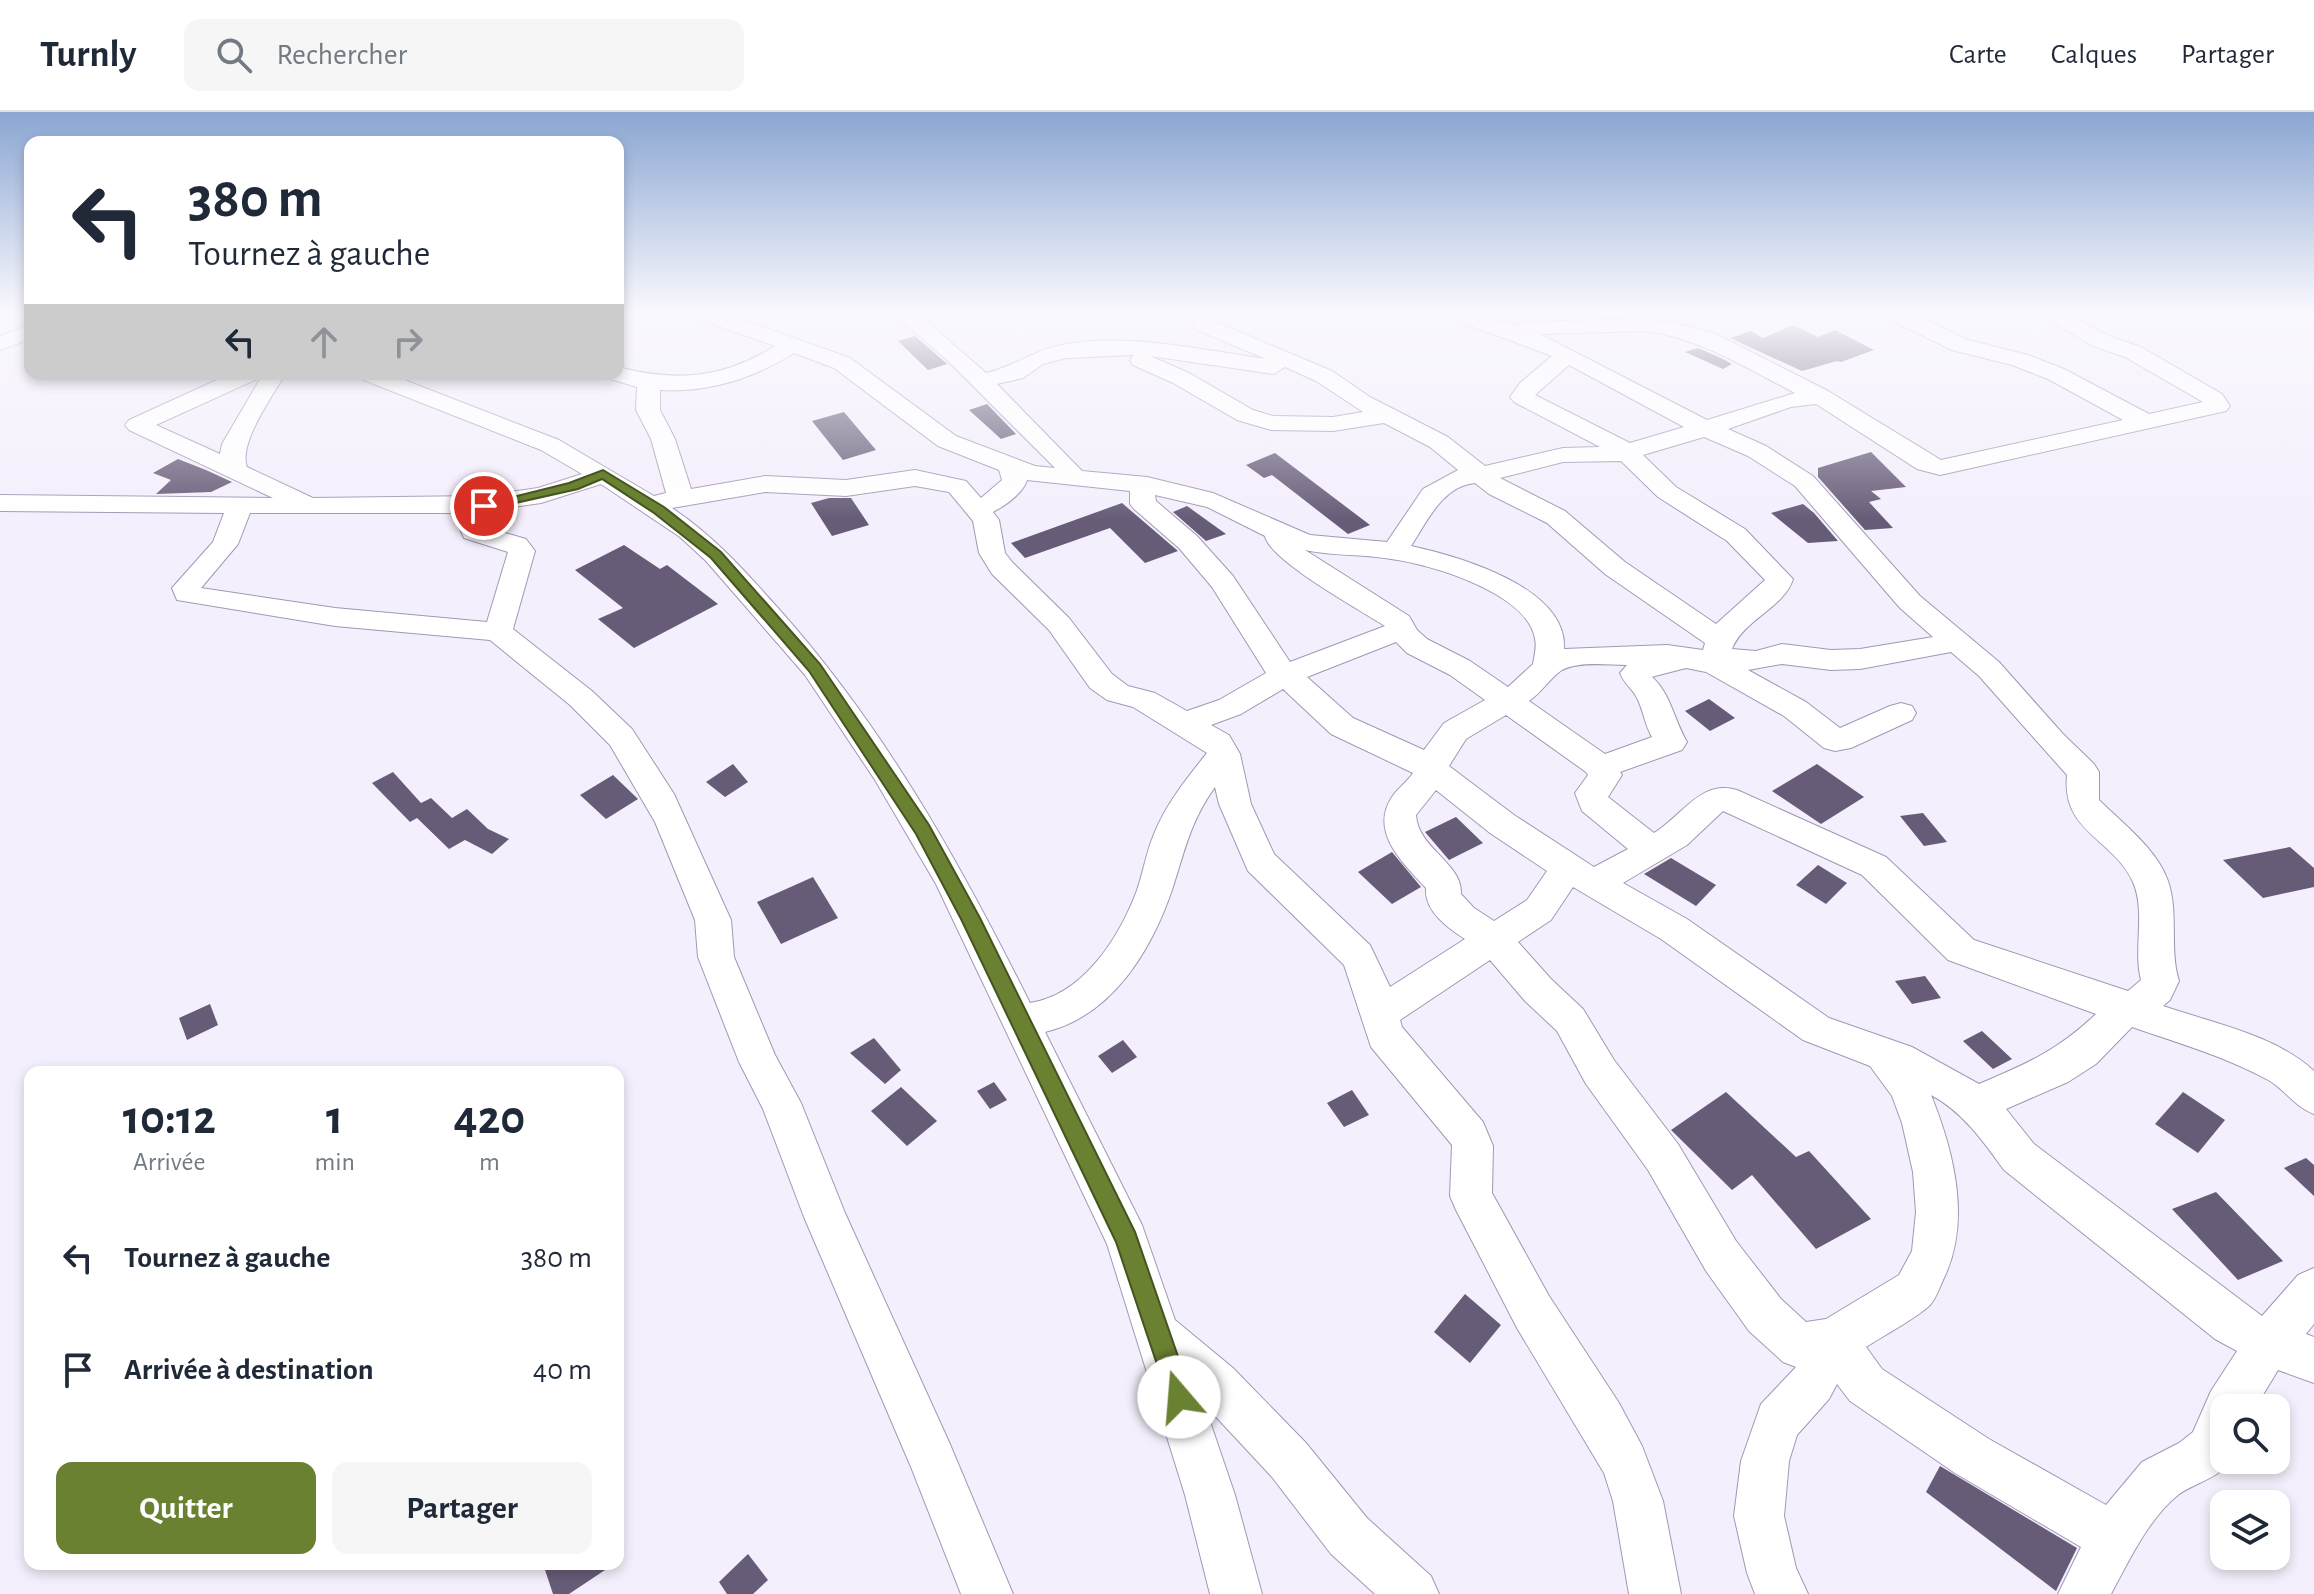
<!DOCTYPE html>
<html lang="fr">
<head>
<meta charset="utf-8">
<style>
	body { margin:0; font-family:"Alegreya Sans",sans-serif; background:#f6f6f7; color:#1f2937; height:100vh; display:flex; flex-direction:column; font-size:30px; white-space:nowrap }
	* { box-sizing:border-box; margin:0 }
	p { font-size:26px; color:#747a83 }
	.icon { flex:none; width:44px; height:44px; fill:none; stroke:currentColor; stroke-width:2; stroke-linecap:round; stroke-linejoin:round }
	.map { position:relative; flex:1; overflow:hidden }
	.details { position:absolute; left:24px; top:954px; width:600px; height:504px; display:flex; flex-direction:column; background:#fff; border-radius:16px; box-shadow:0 4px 12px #0003 }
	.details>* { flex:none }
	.guide { position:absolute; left:24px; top:24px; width:600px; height:244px; border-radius:16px; box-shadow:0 4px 12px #0003; background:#fff; color:#1f2937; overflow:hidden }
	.buttons { position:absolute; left:2210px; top:1282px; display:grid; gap:16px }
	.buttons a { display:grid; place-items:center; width:80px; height:80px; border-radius:16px; background:#fff; box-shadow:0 4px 12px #0003; font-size:40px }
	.pin { position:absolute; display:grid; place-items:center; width:68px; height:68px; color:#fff; margin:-34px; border:4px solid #fff; border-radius:50%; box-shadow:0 2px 8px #0007 }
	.me { position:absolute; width:88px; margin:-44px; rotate:342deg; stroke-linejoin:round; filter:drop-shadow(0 0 6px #0008) }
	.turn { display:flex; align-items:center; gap:28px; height:168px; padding:0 32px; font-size:36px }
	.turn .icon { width:104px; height:104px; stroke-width:2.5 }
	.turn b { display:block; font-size:56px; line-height:68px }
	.lanes { display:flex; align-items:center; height:76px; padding:0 32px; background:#0003; justify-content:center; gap:40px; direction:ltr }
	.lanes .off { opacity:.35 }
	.eta { display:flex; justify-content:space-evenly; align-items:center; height:136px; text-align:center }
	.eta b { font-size:48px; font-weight:700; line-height:56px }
	.primary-button { display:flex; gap:16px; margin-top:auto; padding:16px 32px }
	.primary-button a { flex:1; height:92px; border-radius:16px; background:#6a8132; color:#fff; font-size:32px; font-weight:700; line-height:92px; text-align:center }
	.primary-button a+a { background:#f6f6f7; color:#1f2937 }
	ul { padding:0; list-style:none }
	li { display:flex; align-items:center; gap:24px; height:112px; padding:0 32px }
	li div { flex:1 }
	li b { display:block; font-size:30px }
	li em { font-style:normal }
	header { display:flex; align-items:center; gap:48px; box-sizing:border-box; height:112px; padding:0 40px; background:#fff; border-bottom:2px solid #e0e1e3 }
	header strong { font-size:38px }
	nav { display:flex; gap:44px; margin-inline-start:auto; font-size:28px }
	.search { width:560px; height:72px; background:#f6f6f7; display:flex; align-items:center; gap:20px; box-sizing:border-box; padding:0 28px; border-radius:16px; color:#747a83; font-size:30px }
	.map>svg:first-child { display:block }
</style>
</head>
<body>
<header>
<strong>Turnly</strong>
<div class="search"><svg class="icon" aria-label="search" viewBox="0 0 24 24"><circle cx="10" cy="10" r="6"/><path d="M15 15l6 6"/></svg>Rechercher</div>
<nav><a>Carte</a><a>Calques</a><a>Partager</a></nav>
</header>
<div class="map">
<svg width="2314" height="1482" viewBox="0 0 2314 1482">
	<rect width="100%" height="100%" fill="#f4effc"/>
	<g fill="#675c78">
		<polygon points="1793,213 1818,225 1835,218 1874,238 1841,250 1837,249 1802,259 1730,226 1751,219 1763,226"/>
		<polygon points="915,224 946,251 947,252 928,258 898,229"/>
		<polygon points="1698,236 1721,246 1732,252 1723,257 1685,240"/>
		<polygon points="987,292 1016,322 1001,327 969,298"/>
		<polygon points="844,300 876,338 843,348 812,309"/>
		<polygon points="1871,340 1906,375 1871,379 1881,387 1869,390 1893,416 1865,418 1818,365 1818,356"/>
		<polygon points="1275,341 1370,413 1348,422 1272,363 1264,366 1246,353"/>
		<polygon points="178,347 206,358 232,370 211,380 156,382 171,368 153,361"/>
		<polygon points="829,386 851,386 869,413 832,424 811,391"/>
		<polygon points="1122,391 1178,439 1145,451 1110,416 1025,446 1011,431"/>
		<polygon points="1803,392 1814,401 1838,429 1808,431 1771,401"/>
		<polygon points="1187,394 1226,422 1206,429 1173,400"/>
		<polygon points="624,433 660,457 667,453 718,492 634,536 598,507 623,496 575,458"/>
		<polygon points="1709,587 1735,606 1710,619 1685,599"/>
		<polygon points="733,652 748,670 725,685 706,670"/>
		<polygon points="1817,652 1864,685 1821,712 1772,679"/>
		<polygon points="393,660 421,691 431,686 452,706 467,697 488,717 509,727 492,742 465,728 449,737 417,706 410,710 372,671"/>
		<polygon points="613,663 638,687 606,707 580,683"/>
		<polygon points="1923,701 1947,730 1924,734 1900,704"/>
		<polygon points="1456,705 1483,731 1449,748 1425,720"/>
		<polygon points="2290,735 2314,756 2314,775 2263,786 2223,748"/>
		<polygon points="1392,740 1421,775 1392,792 1358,760"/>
		<polygon points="1671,746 1716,773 1696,794 1644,762"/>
		<polygon points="1818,753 1847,771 1826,792 1796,773"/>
		<polygon points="813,765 838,806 781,832 757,790"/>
		<polygon points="1925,864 1941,886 1912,892 1895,869"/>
		<polygon points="210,892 218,913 187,928 179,906"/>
		<polygon points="1982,919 2012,947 1993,957 1963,929"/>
		<polygon points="874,926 901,958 885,972 850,941"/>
		<polygon points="1123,928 1137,945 1112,961 1098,944"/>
		<polygon points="994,970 1007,988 990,997 977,979"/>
		<polygon points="901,975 937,1009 907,1034 871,999"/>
		<polygon points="1352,978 1369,1003 1344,1015 1327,991"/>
		<polygon points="1726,980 1796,1045 1809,1039 1871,1107 1816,1137 1752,1063 1732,1078 1671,1018"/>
		<polygon points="2183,980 2225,1008 2198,1041 2155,1012"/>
		<polygon points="2306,1046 2314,1053 2314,1084 2284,1056"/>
		<polygon points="2216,1080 2283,1149 2238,1168 2172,1097"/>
		<polygon points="1465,1182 1501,1213 1470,1251 1434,1220"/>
		<polygon points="1940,1354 2077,1436 2056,1479 1926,1380"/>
		<polygon points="748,1442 768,1468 753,1482 727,1482 719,1470"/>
		<polygon points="543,1452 614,1452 569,1482 553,1482"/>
	</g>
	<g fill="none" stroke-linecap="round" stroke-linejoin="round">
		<defs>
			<g id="minor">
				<path d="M690,200H721L850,246L956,324L1035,354L1055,356L948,249L892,200H916L986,261C1013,255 1033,239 1061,233C1123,220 1203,238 1266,247L1197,218L1186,200H1208L1213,209L1332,259L1370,285L1448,325L1485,354L1563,336L1600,335L1514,290L1510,285L1520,271L1552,244L1447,205L1444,200H1476L1515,214L1524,210L1645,207L1672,210L1716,222L1828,279L1941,348L2123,308L2048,267L2012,253L1952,238L1885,205L1882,200H1910L1968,228L2028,243L2064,257L2149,302L2203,290L2125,245L2093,234L2035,200H2062L2109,224L2141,235L2222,282L2230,294L2226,299L1940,363L1917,357L1816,292L1791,295L1728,317L1766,334L1813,364L1920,484L1999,550L2063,622L2094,652L2099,660V688C2122,711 2157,737 2168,769C2179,801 2169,837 2179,869L2170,888L2163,894C2213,911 2275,923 2314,959V1002C2295,995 2286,979 2270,969C2227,945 2178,931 2132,915L2096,952L2068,970L2006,997L2034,1032L2262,1204L2298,1163L2314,1156V1212L2306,1222L2314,1225V1271L2278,1258L2255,1296H2224V1348L2230,1349C2217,1368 2195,1370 2178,1383C2148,1407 2129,1449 2111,1482H2058L2081,1435L1955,1361L1850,1289L1837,1272L1829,1287L1797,1323L1789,1349L1784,1404L1796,1456L1808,1482H1755L1747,1461L1734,1404L1741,1349L1761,1292L1796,1255L1783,1250L1749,1219L1706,1159L1648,1058L1586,972L1557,919L1525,889L1490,848L1400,908L1402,915L1483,1010L1493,1034L1492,1081L1549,1184L1619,1291L1642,1334L1663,1389L1681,1482H1629L1613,1389L1604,1361L1517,1216L1456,1098L1450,1084L1452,1033L1371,935L1344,853L1248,759L1219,692L1215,675C1190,710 1185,738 1172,778C1151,839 1112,904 1045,920L1142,1113L1175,1208L1233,1256L1306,1331L1367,1406L1431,1464L1439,1482H1375L1331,1442L1272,1365L1204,1292L1235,1383L1262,1482H1210L1185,1383L1107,1132L936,772L875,668L805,563L706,449L680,425L601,372L541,391L479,400L484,415L526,427L535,439L513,517L592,579L632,617L674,682L731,808L734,845L775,943L801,991L845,1101L949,1330L1013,1482H961L911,1355L804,1105L763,997L739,950L698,845L695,808L655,710L610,633L570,593L490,528L335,514L177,488L172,476L213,430L224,401L0,399V383L273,386L129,318L125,313L129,308L230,262H260L257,267L156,313L220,342L222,332L263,262H285C273,284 238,331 247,355L313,386L480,384L538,376L582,362L541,338L361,267L358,262H389L559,328L654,384L666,381L651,327L636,298L637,275L610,267L607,262H618V255C677,270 722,267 775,234L693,205ZM1645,219C1700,226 1746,256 1795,281L1707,308L1540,222ZM794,241L834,256L938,334L999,358L1002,368L981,386L966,369L915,358L846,368L765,364L691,377L675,327L660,298V278C708,281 754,266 794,241ZM1134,243L1130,248L1133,253L1173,271L1237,308L1271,318L1333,319L1384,311L1430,335L1458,358L1423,377L1387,430L1310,423L1213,381L1147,365L1082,359L997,272L1023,266L1043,252L1066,246ZM1150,244L1274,262L1285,255L1316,269L1363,300L1333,305L1273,304L1253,298L1189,261ZM1569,253L1684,315L1630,331L1535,283ZM1704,325L1748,344L1795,374L1900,496L1933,525L1860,537L1831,538L1782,532L1756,539L1732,537C1743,508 1784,496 1793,467L1745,417L1676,375L1643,343ZM1621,349L1658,385L1727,429L1765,468L1716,512L1625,450L1565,399L1500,366L1563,350ZM1027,368L1130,379V392L1134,397L1179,436L1212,475L1266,561L1219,588L1187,599L1155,581L1128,574L1112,562L1069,506L1012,450L1005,441L999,408L993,400C1006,393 1023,381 1027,368ZM1475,371L1489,382L1547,411L1605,462L1705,531L1703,538L1667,533L1564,537C1568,475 1457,444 1411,434C1427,410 1442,374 1475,371ZM915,374L949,380L973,409L979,441L992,462L1049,518L1090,576L1107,588L1133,595L1207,641C1187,666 1166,692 1154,722C1146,741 1143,762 1136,781C1118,827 1083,883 1030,891C959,749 885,616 778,496C745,459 714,424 672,396L765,380L846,384ZM1155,383L1207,395L1265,424C1269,448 1360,498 1385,514L1290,550L1233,464L1197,424L1156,389ZM250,401H453L464,426L508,440L487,510L335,496L201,476L238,432ZM1305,438C1333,444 1362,442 1391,447C1430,452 1528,481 1535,527C1537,535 1534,545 1533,552L1508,575L1470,549L1427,527L1417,518L1409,504ZM1396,530L1407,541L1450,563L1485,588L1444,611L1424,638L1353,606L1307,565ZM1951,540L1979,564L2067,663C2061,720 2114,727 2133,770C2146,800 2133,837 2141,868L2128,879L1974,828L1886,745L1737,678C1701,667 1683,703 1654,721L1608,685L1622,663L1620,660L1682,638L1687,630C1674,608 1671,582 1652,565L1655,564L1686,556L1706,560L1784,604L1824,636L1835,639L1851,636L1912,608L1916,601L1912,594L1901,591L1890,594L1840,616L1806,590L1748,558L1782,552L1831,558L1860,557ZM1627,553L1620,561C1624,572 1634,578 1638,588C1644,601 1645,613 1652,625L1605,642L1529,589C1541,581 1552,564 1562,558C1579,549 1608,553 1627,553ZM1283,577L1331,622L1413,661C1407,670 1398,676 1392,685C1369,720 1403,751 1426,776C1424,799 1448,816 1465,827L1390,875L1370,833L1274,742L1251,692L1240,642L1229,623L1211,613L1241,602ZM1506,603L1586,660L1588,663L1575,681L1582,699L1628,737L1594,755L1514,703L1449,654L1466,627ZM1436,678L1490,721L1547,759L1527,788L1494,809L1474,796L1461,782C1463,751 1418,737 1416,703ZM1723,699L1862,763L1948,848L2096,902C2057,939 2028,951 1979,972L1912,935L1829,906L1687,807L1623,771L1687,733ZM1573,775L1661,827L1803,928L1870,954L1892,984L1902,1011L1913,1060L1916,1100L1912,1139L1899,1163L1826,1207L1806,1210L1781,1187L1736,1129L1678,1032L1614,948L1583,897L1551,867L1518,830L1551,808ZM1931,983C1962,999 1984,1030 2004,1058L2215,1227L2237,1239L2211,1279L2193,1320L2179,1331L2142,1350L2106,1393L1989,1327L1882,1257L1866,1235C1886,1222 1910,1210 1928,1195C1935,1189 1939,1177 1943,1168C1972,1110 1954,1040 1931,983Z"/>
				<polygon points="30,213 30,227 0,238 0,224"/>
			</g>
		</defs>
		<use href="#minor" stroke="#a397b4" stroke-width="2"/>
		<use href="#minor" fill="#fff" fill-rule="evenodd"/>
	</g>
	<linearGradient id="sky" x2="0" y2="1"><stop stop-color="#8aa6d2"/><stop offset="0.49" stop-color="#faf8fe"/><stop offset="1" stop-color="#faf8fe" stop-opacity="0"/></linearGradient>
	<rect width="2314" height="408" fill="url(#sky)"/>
	<polygon fill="#6a8132" stroke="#455420" stroke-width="2" points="603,358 664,395 721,440 820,552 929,713 980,806 1135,1120 1192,1285 1188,1294 1179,1297 1171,1294 1116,1130 961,807 916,722 809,559 711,446 654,401 602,367 578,377 484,398 477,394 569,371"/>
</svg>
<div class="buttons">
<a><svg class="icon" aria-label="search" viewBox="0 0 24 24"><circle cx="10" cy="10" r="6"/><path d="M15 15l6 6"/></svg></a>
<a><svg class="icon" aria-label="layers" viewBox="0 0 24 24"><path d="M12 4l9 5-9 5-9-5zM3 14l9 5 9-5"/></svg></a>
</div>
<div class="pin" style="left:484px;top:394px;background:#d93025"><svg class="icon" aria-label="arrive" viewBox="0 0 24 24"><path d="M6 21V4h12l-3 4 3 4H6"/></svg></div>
<svg class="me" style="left:1179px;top:1285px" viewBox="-20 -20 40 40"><circle r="19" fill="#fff"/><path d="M0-13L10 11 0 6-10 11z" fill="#6a8132"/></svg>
<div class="guide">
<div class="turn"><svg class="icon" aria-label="left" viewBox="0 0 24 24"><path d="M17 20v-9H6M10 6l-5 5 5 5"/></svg><div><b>380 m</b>Tournez à gauche</div></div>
<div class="lanes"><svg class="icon" aria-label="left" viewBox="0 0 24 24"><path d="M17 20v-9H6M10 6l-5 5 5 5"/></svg><svg class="icon off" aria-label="ahead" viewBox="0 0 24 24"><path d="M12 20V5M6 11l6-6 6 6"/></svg><svg class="icon off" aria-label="right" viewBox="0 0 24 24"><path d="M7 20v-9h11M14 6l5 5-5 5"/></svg></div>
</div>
<section class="details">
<div class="eta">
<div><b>10:12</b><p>Arrivée</p></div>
<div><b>1</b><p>min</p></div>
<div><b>420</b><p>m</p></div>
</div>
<ul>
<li><svg class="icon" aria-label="left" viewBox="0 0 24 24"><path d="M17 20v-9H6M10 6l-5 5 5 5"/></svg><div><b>Tournez à gauche</b></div><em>380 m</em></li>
<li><svg class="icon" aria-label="arrive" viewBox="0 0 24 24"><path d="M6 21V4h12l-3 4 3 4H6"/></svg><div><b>Arrivée à destination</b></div><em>40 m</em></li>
</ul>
<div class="primary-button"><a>Quitter</a><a>Partager</a></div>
</section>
</div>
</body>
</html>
